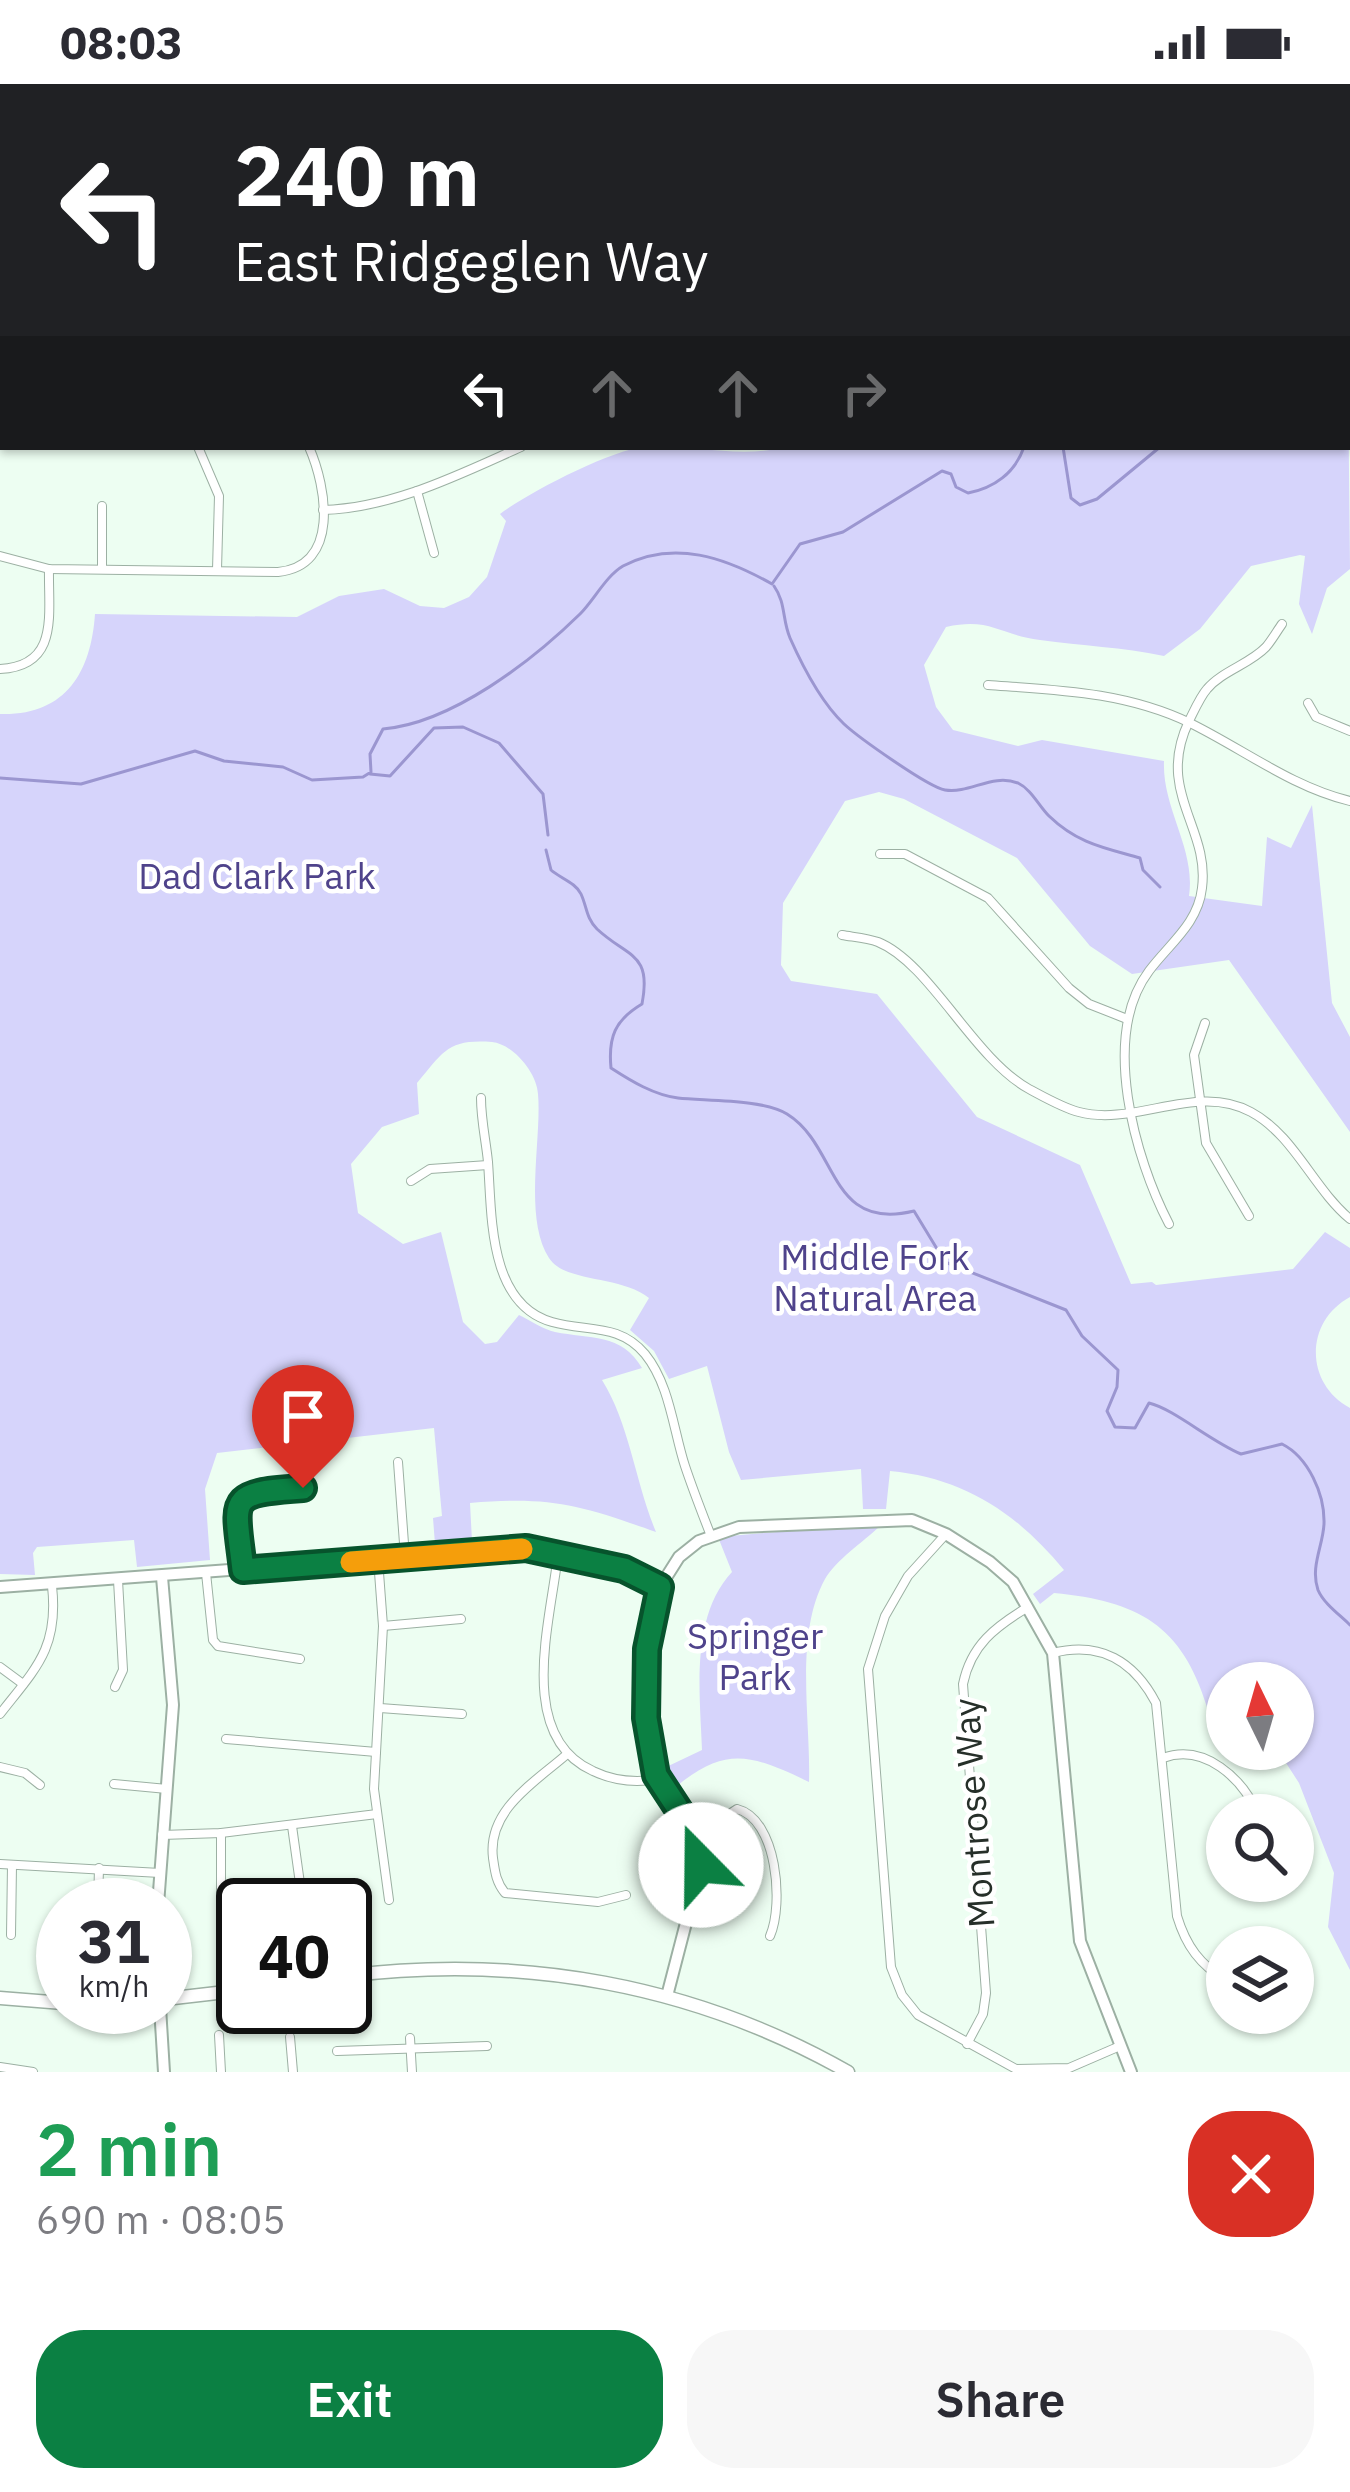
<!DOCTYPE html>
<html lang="en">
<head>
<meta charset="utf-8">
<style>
	body { margin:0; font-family:"IBM Plex Sans",sans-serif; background:#f7f7f7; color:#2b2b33; height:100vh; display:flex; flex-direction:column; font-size:45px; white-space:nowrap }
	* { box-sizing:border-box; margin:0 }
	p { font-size:39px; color:#7c7c81 }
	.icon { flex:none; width:66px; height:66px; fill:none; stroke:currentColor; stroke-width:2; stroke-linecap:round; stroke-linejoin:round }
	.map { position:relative; height:1988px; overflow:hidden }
	.side { display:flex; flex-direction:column; background:#fff; flex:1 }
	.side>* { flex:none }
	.hud { position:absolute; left:0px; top:0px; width:1350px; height:366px; box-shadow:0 3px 9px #0004; background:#202124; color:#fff; overflow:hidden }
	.needle { width:78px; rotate:355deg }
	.buttons { position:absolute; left:1206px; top:1578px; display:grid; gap:24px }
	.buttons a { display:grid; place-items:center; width:108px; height:108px; border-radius:50%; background:#fff; box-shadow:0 3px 9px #0004; font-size:60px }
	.speed { position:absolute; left:36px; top:1794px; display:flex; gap:24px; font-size:60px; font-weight:700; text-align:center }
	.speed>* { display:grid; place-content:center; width:156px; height:156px; border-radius:50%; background:#fff; box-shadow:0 3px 9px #0004; line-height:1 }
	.speed small { font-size:30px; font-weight:400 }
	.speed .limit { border:6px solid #111; border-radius:18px; background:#fff; color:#111 }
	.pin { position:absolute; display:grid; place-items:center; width:102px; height:102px; color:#fff; margin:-123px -51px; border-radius:50% 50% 50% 0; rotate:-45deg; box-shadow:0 0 12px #0007 }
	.pin .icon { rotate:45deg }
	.me { position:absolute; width:132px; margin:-66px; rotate:338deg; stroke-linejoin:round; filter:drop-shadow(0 0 9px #0008) }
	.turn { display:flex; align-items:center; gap:42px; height:252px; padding:0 36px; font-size:54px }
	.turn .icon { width:156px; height:156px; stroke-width:2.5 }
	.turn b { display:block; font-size:84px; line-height:102px }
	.lanes { display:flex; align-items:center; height:114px; padding:0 36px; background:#0003; justify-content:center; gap:60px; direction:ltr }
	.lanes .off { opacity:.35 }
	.round { display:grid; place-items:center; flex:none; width:126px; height:126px; border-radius:48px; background:#f7f7f7 }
	.summary { display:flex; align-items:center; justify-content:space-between; height:204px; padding:0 36px }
	h1 { font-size:72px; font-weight:600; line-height:90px; color:#1e9e55 }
	.button { display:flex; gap:24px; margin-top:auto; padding:24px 36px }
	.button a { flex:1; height:138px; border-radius:48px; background:#0b8043; color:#fff; font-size:48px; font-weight:600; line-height:138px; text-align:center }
	.button a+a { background:#f7f7f7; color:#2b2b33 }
	.status { display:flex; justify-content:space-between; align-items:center; height:84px; padding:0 60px; background:#fff; direction:ltr }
	.status svg { height:33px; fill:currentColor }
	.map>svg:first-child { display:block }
</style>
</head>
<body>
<div class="status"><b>08:03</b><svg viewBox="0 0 49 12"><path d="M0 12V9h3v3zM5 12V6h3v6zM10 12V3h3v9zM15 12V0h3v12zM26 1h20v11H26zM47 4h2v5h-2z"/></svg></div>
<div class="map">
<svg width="1350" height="1988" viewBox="0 0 1350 1988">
	<rect width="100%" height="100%" fill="#edfef2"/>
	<g fill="#d6d4fb">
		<path d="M1347,188L1350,485L1327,504L1312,550L1299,520L1305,472L1300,471L1251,482L1200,545L1164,572C1122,563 1082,562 1040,556C999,551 991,533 946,543L924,581L936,623L953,646L1018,662L1042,656L1164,677C1162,725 1196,765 1189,812L1262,822L1267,753L1291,764L1312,721L1332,919L1350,953V1048L1229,876L1132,890L1090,862L1017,774L904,715L879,708L845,717L783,819L781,881L791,897L877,910L977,1033L1080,1081L1131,1200L1152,1198L1156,1201L1293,1185L1325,1148L1350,1164V1213C1304,1238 1305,1300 1350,1324V1886L1328,1843L1334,1789L1299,1699L1277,1665H1293V1599H1227V1630L1207,1623C1182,1541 1138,1517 1054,1509L1040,1520L1033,1510L1064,1486C1017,1429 964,1394 890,1387L886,1425H863L861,1385L741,1396L729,1368L707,1282L669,1295L654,1267L630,1246L649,1214C620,1191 565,1199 549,1174C523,1134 542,1054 538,1010C537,989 513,960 492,958C448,955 444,967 417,999L419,1030L382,1043L351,1080L358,1129L403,1160L441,1148L463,1238L485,1260L497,1258L519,1231C531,1237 543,1245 555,1248C589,1255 622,1249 642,1284L602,1296C630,1341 635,1398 656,1448C580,1421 551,1412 470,1419L472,1457L435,1460L433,1434L442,1432L434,1344L217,1369L205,1405L210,1476L137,1483L134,1456L37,1463L33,1469L35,1491L0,1490V630C65,632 91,589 95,530L297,533L339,512L384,505L420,522L444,524L469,513L487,493L506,437L500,430C528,409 610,366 644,363C690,360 740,375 785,363H1347Z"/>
		<path d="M860,1441L879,1443C863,1458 836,1476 825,1495C794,1551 811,1637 809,1698C750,1670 726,1661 673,1705L660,1686L702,1666C700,1609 690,1533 732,1488L718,1453Z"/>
	</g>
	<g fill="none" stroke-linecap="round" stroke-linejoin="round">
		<g stroke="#9b96d0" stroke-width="3">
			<polyline points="1347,261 1350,262"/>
			<polyline points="1063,363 1071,414 1080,421 1097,415 1160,363"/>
			<path d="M774,502C786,519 782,535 790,554C802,581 822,619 844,640C858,653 928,703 945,706C970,710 992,689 1018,699C1031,705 1039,722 1049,732C1078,760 1105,764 1140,774L1143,786L1160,803"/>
			<polyline points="370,690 390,692 434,644 463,643 499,659 543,710 548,751"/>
			<path d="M0,694L81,700L195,667L224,677L283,683L312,696L363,693L371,688L370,670L383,645C452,639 532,577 580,530C594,516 606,492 623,482C674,455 726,474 772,500L800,460L843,448L942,387L951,390L956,403L968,409C994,404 1015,389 1024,363"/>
			<path d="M546,766L551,786C560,794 576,799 581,810C587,823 586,834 597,845C628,874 652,868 642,920C615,936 608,953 611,984C631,997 654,1011 678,1014C706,1017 763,1015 787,1030C839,1062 828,1148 914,1127L945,1178L1066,1226L1082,1252L1118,1286L1117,1303L1107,1327L1115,1343L1135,1344L1149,1319C1174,1325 1210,1357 1241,1370L1282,1360C1308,1373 1325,1410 1324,1440C1323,1462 1310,1483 1318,1506C1324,1520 1340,1531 1350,1541"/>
		</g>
		<defs>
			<g id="street">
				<polyline points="20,0 20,3"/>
				<polyline points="479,0 481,3"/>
				<polyline points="886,0 889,3"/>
				<polyline points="1043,0 1047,3"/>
				<polyline points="1293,0 1298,0"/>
				<polyline points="277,3 282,0"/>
				<polyline points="1086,3 1088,0"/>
				<polyline points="1347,61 1350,61"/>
				<polyline points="1347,135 1350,136"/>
				<polyline points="0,313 3,314"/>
				<polyline points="198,363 219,412 217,486"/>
				<polyline points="417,407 434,469"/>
				<polyline points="102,422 102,484"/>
				<path d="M323,426C393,424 458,391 521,363"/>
				<path d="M0,472L49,485L278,488C340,482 327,404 309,363"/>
				<path d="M0,585C60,582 48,530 49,485"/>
				<path d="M988,601C1058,606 1126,608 1190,639C1243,665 1292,703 1350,717"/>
				<polyline points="1308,619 1316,633 1350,647"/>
				<polyline points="880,770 905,770 988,814 1069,904 1089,920 1127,935"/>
				<path d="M842,851C853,853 867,854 878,858C930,879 973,974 1029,1005C1044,1013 1063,1024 1079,1028C1135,1043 1197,998 1251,1028C1294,1051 1313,1104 1350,1135"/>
				<polyline points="1205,939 1194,971 1206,1059 1249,1132"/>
				<path d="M481,1014C481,1036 486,1057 488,1078C492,1131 488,1220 552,1238C587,1248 619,1239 645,1270C670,1301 673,1345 685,1382C693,1406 702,1429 711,1452"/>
				<polyline points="411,1097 430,1085 488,1081"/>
				<path d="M1169,1140C1135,1075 1100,952 1149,887C1169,860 1198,840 1202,804C1210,743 1155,708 1189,637C1194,627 1200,613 1207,605C1222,587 1250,580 1266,563C1272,556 1277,547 1282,540"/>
				<polyline points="398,1378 405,1473"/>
				<polyline points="946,1450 908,1492 885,1532 868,1585 891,1883 902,1911 918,1931 1016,1985 1069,1984 1120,1962"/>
				<path d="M558,1470C551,1536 515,1652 593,1687C614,1697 636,1699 658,1695"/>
				<polyline points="378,1475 383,1542 374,1705 389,1816"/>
				<path d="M243,1485C234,1414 228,1409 303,1404"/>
				<polyline points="206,1489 213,1556 218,1562 300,1575"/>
				<polyline points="383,1542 461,1535"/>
				<path d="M1053,1569C1100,1557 1134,1577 1156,1619L1177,1832C1186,1862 1200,1881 1227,1897"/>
				<polyline points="0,1583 23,1600"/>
				<polyline points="115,1603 123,1586 118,1496"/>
				<polyline points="380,1624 462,1630"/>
				<path d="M0,1630C36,1584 59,1564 52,1502"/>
				<polyline points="226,1655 376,1668"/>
				<path d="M566,1671C535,1698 487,1726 493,1774C495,1788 496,1798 505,1809L598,1818L626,1811"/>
				<path d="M1163,1674C1204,1659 1243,1694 1258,1731"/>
				<polyline points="0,1683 25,1689 40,1701"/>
				<polyline points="114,1700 167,1705"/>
				<polyline points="292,1742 303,1821"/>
				<polyline points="162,1751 221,1749 377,1730"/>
				<path d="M696,1752L737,1725C777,1735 784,1820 770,1852"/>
				<polyline points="0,1780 160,1789"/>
				<polyline points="98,1821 99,1784"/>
				<polyline points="221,1835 221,1749"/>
				<polyline points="11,1851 12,1781"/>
				<polyline points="1293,1909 1302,1911"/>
				<polyline points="219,1951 221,1988"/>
				<polyline points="290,1953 293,1988"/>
				<polyline points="410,1954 412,1988"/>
				<path d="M967,1960L983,1930L986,1909L963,1600C971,1561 995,1543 1028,1523"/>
				<polyline points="337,1967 487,1962"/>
				<polyline points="0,1983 33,1988"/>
			</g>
			<g id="secondary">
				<polyline points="260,0 262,3"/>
				<polyline points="534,3 542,0"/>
				<polyline points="0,199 3,200"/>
				<path d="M0,1503L526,1464C574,1470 617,1482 660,1503"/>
				<polyline points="158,1821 173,1621 162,1493"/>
				<polyline points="667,1912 701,1781 696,1752 656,1691 646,1634 647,1565 660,1503 679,1473 699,1457 739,1443 912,1436 946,1450 990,1478 1013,1498 1053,1569 1080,1857 1131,1988"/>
				<polyline points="160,1923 164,1988"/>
			</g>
			<g id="primary">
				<path d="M345,1892C521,1870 693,1900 848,1988"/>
				<polyline points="0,1914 63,1919"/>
				<polyline points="165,1915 243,1906"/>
			</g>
		</defs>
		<use href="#street" stroke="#9cb0a3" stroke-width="10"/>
		<use href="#secondary" stroke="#9cb0a3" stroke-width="14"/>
		<use href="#primary" stroke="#9cb0a3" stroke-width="15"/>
		<use href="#street" stroke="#fff" stroke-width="8"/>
		<use href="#secondary" stroke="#fff" stroke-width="10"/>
		<use href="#primary" stroke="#fff" stroke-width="12"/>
	</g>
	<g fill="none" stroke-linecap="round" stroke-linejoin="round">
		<defs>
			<path id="route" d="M303,1404C224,1409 235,1414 243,1486L526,1464L624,1485L660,1503L647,1565L646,1634L656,1691L696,1752L701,1781"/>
		</defs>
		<use href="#route" stroke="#07532c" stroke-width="30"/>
		<use href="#route" stroke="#0b8043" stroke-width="21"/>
		<polyline stroke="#f59e0b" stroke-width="21" points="351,1478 522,1465"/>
	</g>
	<g text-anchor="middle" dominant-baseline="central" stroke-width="9" stroke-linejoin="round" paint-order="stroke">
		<g font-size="36" fill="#4f438b" stroke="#fff">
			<text x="257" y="791">Dad Clark Park</text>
			<text x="875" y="1172">Middle Fork<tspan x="875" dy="41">Natural Area</tspan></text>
			<text x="755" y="1551">Springer<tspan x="755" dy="41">Park</tspan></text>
		</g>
		<g font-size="36" fill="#262f29" stroke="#fff">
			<text transform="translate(973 1729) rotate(-94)">Montrose Way</text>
		</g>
	</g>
</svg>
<div class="buttons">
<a><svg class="needle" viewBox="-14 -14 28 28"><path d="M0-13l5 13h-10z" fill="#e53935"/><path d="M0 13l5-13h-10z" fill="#7c7c81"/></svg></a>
<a><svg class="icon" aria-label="search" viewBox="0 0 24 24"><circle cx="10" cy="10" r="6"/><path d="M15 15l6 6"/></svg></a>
<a><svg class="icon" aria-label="layers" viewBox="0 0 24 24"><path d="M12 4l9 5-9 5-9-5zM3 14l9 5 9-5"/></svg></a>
</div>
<div class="speed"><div>31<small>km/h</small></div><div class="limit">40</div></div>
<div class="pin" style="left:303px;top:1404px;background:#d93025"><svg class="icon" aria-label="arrive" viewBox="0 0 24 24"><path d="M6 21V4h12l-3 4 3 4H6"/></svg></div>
<svg class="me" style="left:701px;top:1781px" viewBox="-20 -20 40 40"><circle r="19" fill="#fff"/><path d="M0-13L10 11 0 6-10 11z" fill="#0b8043"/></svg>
<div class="hud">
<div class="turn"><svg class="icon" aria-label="left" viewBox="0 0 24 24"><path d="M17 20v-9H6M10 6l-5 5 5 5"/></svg><div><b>240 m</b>East Ridgeglen Way</div></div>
<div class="lanes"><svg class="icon" aria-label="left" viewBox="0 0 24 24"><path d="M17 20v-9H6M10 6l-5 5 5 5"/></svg><svg class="icon off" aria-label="ahead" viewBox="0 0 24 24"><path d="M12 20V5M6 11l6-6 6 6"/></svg><svg class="icon off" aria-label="ahead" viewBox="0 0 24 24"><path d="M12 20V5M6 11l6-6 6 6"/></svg><svg class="icon off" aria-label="right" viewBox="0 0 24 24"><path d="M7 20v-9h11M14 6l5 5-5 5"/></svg></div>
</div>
</div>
<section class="side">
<div class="summary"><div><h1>2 min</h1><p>690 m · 08:05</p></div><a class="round" style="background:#d93025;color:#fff"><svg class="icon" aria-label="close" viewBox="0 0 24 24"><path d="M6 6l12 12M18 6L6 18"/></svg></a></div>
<div class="button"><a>Exit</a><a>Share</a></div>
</section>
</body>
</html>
